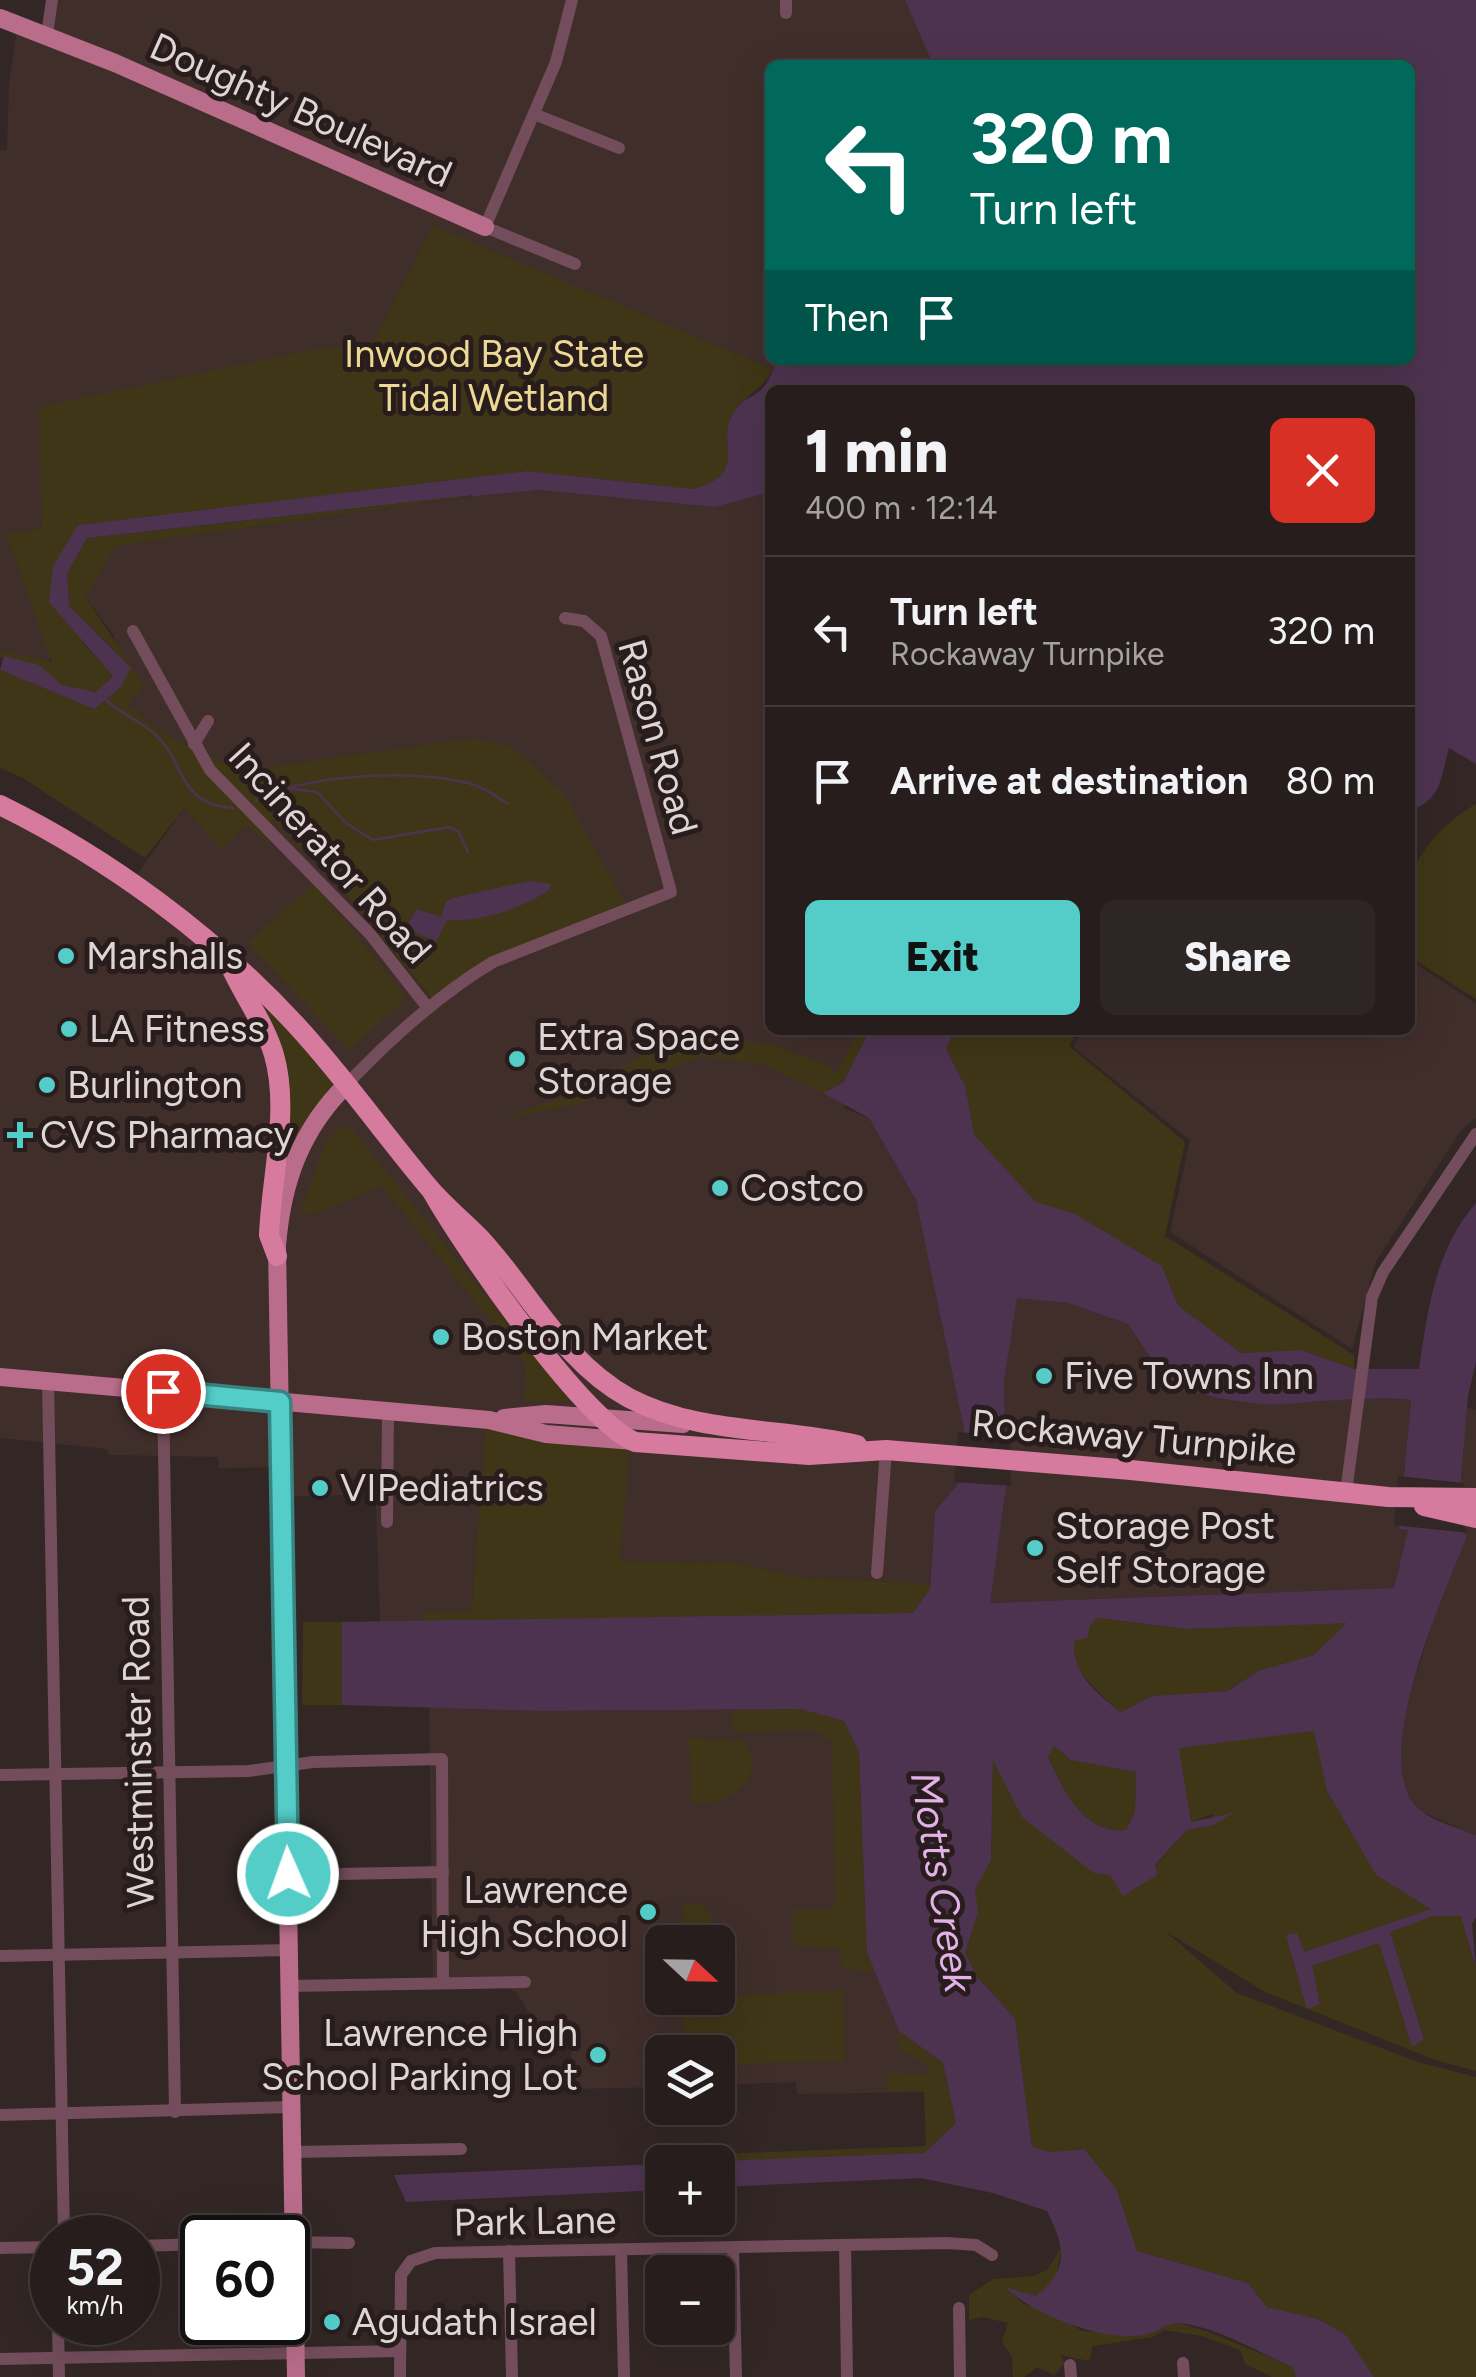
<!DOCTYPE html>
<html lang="en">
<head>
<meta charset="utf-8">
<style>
	body { margin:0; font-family:Figtree,sans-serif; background:#2e2625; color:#f1f3f6; height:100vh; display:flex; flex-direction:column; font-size:38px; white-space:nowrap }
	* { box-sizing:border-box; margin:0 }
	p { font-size:32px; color:#a4a2a3 }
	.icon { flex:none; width:55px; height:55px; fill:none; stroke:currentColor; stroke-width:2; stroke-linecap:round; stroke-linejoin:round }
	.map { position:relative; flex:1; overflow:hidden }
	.drawer { position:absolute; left:765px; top:385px; width:650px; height:650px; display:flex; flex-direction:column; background:#261d1c; border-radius:15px; box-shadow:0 10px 40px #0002,0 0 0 2px #423b3b }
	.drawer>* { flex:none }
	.top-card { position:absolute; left:765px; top:60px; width:650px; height:305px; border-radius:15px; box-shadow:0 10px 40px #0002,0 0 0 2px #423b3b; background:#00695c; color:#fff; overflow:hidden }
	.needle { width:65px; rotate:112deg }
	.fabs { position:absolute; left:645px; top:1925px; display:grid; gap:20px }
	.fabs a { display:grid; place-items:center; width:90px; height:90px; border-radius:15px; background:#261d1c; box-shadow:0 10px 40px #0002,0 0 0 2px #423b3b; font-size:50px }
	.speed { position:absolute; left:30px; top:2215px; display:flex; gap:20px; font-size:50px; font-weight:700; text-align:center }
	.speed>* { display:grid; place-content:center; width:130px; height:130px; border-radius:50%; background:#261d1c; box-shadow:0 10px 40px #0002,0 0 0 2px #423b3b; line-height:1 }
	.speed small { font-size:25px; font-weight:400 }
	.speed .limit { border:5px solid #111; border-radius:15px; background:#fff; color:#111 }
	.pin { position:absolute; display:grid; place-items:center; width:85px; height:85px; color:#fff; margin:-42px; border:5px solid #fff; border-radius:50%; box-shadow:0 2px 10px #0007 }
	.me { position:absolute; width:110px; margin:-55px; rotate:358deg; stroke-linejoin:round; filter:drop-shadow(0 0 8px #0008) }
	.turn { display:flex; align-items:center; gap:35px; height:210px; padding:0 40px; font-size:45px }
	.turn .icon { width:130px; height:130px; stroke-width:2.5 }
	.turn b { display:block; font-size:70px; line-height:85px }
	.then { display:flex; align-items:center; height:95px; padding:0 40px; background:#0003; gap:20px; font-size:38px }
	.round { display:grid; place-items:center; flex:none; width:105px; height:105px; border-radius:15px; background:#2e2625 }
	.headline { display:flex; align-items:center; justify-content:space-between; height:170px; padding:0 40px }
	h1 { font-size:60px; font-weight:800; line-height:75px }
	.primary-button { display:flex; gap:20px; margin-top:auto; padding:20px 40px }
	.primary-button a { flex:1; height:115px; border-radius:15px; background:#54cdc8; color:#111; font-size:40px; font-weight:800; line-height:115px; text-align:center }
	.primary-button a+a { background:#2e2625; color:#f1f3f6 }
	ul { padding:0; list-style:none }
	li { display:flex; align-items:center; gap:30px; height:150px; padding:0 40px; border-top:2px solid #423b3b }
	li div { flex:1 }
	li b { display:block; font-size:38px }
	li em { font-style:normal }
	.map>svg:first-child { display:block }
</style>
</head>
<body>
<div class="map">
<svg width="1476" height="2377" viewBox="0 0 1476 2377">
	<rect width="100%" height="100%" fill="#322725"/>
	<g fill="#402e2b" fill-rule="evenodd">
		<polygon points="57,0 905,0 933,65 770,65 770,360 778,360 773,369 433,227 367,353 42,528 6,534 51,656 49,664 0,650 0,150 7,150 9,82 18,23 44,32"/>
		<path d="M529,489L715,507L770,492V1030H870L856,1062L844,1108L869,1118L916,1200L964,1429L959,1483L935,1511L930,1584L801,1577L733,1562L620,1561L486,1422L471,1614L425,1611L423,1622H380L375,1478L344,1479V1495L280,1497V1467L219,1468L218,1457L109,1455L107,1449L0,1438V806L131,883L184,808L247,824L256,833L271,818L346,895L432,1000L472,738L240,771L161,732L128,705L114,636L86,598L114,546ZM257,991L340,1078L305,1121L275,1187L282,1057L276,1031Z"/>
		<polygon points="1410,960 1476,1004 1476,1118 1462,1129 1375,1263 1352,1349 1170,1232 1190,1140 1073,1047 1083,1030 1410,1030"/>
		<polygon points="1017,1297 1068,1303 1128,1324 1170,1387 1247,1403 1317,1402 1346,1397 1411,1400 1399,1529 1408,1530 1394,1588 990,1603 1006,1488 1004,1381"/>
		<polygon points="1467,1408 1476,1410 1476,1835 1420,1811 1407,1795 1398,1769 1404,1714 1448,1574 1458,1558 1459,1479"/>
		<path d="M429,1705L544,1711L800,1709L844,1721L899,2031L943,2063L931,2092L797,2094L796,2082L718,2085V2052H662V2087L572,2089L570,2020L533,2021L518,1994L509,1988L433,1990ZM662,1942H718V1998H662Z"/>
	</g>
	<g fill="#3f3617">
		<path d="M433,226L773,369C764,388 748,393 736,409C711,443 754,474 692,489L527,471L79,525L53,566L83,643L113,675L97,692L62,685L38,665L0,657V650L52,662L6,534L42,528L39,407L325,347L367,353Z"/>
		<polygon points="505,492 115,546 86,598 144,685 128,705 161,732 240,771 472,738 512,747 564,793 625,903 531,942 433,1000 346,895 272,819 268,843 247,825 221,849 184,808 145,858 23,778 0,768 0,670 94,709 120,688 117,653 69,606 67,574 87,538"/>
		<path d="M1476,804V999L1410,957C1410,933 1407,907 1410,883C1413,854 1451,817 1476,804Z"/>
		<polygon points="314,884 407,997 350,1050 247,943"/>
		<polygon points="254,987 340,1077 305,1121 273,1193 282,1057 276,1031"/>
		<path d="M859,1030H870C858,1057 850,1080 823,1093L765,1065L701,1057L583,1103L499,1120L582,1090L649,1051L707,1036L776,1045L830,1066L836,1073Z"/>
		<polygon points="955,1030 1078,1030 1069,1046 1185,1142 1165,1236 1354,1355 1354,1369 1301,1350 1241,1353 1178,1305 1162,1266 1073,1214 1036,1202 973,1135 965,1086 946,1049"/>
		<polygon points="342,1126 353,1130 568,1398 565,1401 525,1401 526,1365 382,1186 314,1214 301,1213 325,1143"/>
		<polygon points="486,1421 630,1443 620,1561 733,1562 801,1577 930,1584 930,1589 913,1613 423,1622 425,1611 471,1613"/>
		<path d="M1098,1618L1188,1629L1348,1622L1342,1633L1314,1655L1258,1671L1227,1691L1152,1696L1121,1712C1106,1700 1063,1664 1074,1641C1079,1633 1091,1624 1098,1618Z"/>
		<polygon points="303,1622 342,1622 342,1705 302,1705"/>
		<polygon points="800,1709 844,1721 859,1752 867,1952 875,1972 842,1968 839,1949 793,1946 793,1910 829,1910 835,1902 832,1743 815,1730 732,1732 733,1710"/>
		<polygon points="1314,1731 1327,1791 1376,1875 1432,1909 1304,1952 1307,2008 1320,2003 1311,1966 1379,1943 1412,2046 1424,2039 1390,1932 1433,1916 1461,1915 1476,1969 1476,2071 1435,2060 1265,1992 1165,1931 1237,1993 1418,2062 1476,2077 1476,2377 1374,2377 1345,2334 1318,2319 1267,2307 1248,2283 1137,2251 1116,2188 1084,2149 1051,2152 1032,2147 1015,2019 976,1975 965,1953 977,1912 975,1890 991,1860 993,1757 1022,1817 1060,1843 1155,1866 1187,1830 1213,1825 1213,1814 1191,1822 1178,1747"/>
		<path d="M690,1738L745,1741C769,1781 726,1809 691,1802L690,1750L686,1745Z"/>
		<path d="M1054,1746L1071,1760L1136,1772L1135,1812L1126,1830C1083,1834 1064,1791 1048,1757Z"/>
		<polygon points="683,1901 704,1905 724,1939 688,1940 683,1934"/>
		<polygon points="843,1990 845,2061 718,2064 718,2052 684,2052 682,1998"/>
		<polygon points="899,2031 943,2063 956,2123 924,2153 660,2164 664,2156 926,2146 924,2092 888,2091 886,2073 927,2074 930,2067 899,2049"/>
		<polygon points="1062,2247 1055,2281 1036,2296 1007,2288 1022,2303 1048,2311 1082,2331 1148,2334 1174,2322 1206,2331 1294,2367 1296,2377 1272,2377 1245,2364 1240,2350 1202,2336 1164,2330 1153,2337 1093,2346 1089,2361 1061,2355 1064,2364 1054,2375 1037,2367 1024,2377 1013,2377 1012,2357 1002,2342 1008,2323 982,2317 969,2320 969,2295 993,2279 1033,2276 1047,2270"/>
	</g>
	<g fill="#4e3351" fill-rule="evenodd">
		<path d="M905,0H1476V764L1449,748C1441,775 1442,801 1410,810V390H770V492L715,507L529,489L87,538L67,574L69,606L131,668L120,688L94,709L0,670L4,656L39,665L62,685L96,692L113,676L49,602L53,566L78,525L527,471L692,489C755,473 710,441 737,408C743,399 755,396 763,388C769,381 773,369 778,360H1410V65H933Z"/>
		<path d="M529,881L551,884L549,890C521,909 480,922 447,920L436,942L413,931L409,922L417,909L441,917L446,902L453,898Z"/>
		<path d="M870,1030H955L946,1049L965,1086L974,1135L1036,1202L1073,1213L1162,1266L1178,1305L1241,1353L1301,1350L1354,1369H1419C1428,1309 1435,1250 1476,1203V1362L1468,1396L1457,1523L1467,1536C1446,1590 1365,1767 1420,1810C1434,1822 1459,1828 1476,1835V1917L1472,1924L1476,1969L1461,1916H1433L1390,1932L1424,2039L1412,2047L1379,1943L1312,1966L1320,2004L1307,2009L1286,1935L1297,1933L1304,1952L1431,1909L1376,1875L1327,1791L1314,1731L1179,1748L1191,1822L1233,1813L1213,1825L1187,1830L1155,1865L1157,1875L1123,1896L1110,1875L1094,1873L1022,1817L993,1760L991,1860L975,1890L978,1912L965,1953L976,1975L1015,2019L1032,2147L1051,2152L1084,2149L1116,2188L1137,2251L1248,2283L1267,2307L1318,2319L1345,2334L1374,2377H1296L1293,2367C1259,2353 1215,2325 1176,2323C1166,2323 1158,2332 1148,2334C1106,2344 1034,2315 1005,2287L1036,2296C1070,2269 1065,2247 1047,2211L993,2193L921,2178L718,2187V2162H691L924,2153L956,2123L943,2063L899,2031L867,1952L859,1752L844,1721L800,1709L544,1711L342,1705V1622L913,1613L930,1589L935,1511L959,1483L964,1429L916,1200L869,1118L823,1093L843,1083ZM1017,1298L1068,1303L1128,1324L1170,1387C1208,1395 1248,1407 1287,1404C1324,1401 1369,1396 1411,1400L1399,1529L1408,1530L1394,1588L990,1603L1006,1488L1004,1381ZM1098,1618L1188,1629L1347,1623L1314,1655L1258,1671L1228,1691L1152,1696L1121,1712C1099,1696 1068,1670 1075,1640L1087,1638L1090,1625ZM1054,1746L1071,1760L1136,1772L1135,1812L1126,1830C1083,1834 1064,1791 1048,1757Z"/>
		<polygon points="662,2164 662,2190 406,2202 394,2175"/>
	</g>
	<g fill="#322725">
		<polygon points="958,1432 1010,1436 1011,1486 954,1482"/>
		<polygon points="1398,1476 1464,1483 1462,1523 1468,1533 1394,1525"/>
	</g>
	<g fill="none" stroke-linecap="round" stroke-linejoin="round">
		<g stroke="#4e3351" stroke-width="2.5">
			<polyline points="473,495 534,489"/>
			<path d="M104,698C119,713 135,718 150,730C188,759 173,803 233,808"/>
			<polyline points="285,788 317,792 346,823 373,840 449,827 458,831 468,852"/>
			<path d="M255,801C306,774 411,769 468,783C483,786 495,796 508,804"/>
		</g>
		<g stroke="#734d5b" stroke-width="12">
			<polyline points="572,0 556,62 485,227 575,264"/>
			<polyline points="786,13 786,0"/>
			<polyline points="47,35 52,0"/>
			<polyline points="534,114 619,148"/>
			<polyline points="133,631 210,770 370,934 428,1008"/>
			<polyline points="194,744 208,721"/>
			<path d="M347,1084C391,1038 438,995 493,962L671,892L601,636L584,621L565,618"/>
			<polyline points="48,1381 64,2238"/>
			<polyline points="163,1391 175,2112"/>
			<polyline points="1346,1492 1372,1297 1383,1272 1476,1134"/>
			<polyline points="387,1522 388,1412"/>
			<polyline points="877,1573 886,1450"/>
			<polyline points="0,1775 249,1771 313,1762 442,1759 443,1983"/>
			<polyline points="288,1875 443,1872"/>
			<polyline points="0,1956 289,1950"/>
			<polyline points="289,1986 525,1982"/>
			<polyline points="0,2115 292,2107"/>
			<polyline points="293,2152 461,2149"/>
			<polyline points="288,2242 349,2243"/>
			<polyline points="845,2245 847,2377"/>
			<polyline points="138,2246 202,2244"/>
			<polyline points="0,2248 52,2247"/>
			<polyline points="733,2248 736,2377"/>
			<polyline points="621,2250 624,2377"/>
			<polyline points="509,2251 512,2377"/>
			<polyline points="959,2308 960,2377"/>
			<polyline points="58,2322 59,2377"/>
			<polyline points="0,2359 399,2351"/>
			<polyline points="1183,2363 1184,2377"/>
			<polyline points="1070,2365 1071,2377"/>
			<polyline points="400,2377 401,2275 411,2261 435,2253 947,2243 976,2245 992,2255"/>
		</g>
		<g stroke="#ba6d8b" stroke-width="18">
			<polyline points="0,18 115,63 485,227"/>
			<polyline points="0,1377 489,1420 546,1434 634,1441"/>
			<polyline points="504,1418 546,1414 683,1424"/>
			<path d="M296,2377L277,1246C282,1182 301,1129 347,1084"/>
		</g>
		<g stroke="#d67a9e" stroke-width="20">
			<path d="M0,805C110,859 214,936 297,1026C345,1078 385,1136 431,1190C446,1207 464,1222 480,1238C529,1291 563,1362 629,1398C699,1435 782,1427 857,1445"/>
			<path d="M229,963C242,994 265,1023 274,1055C290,1110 271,1178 269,1235L277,1256"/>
			<path d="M433,1193C463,1246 583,1421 635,1442L809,1455L886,1450L1131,1470L1388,1497L1476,1498"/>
			<polyline points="1424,1506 1476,1518"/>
		</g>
	</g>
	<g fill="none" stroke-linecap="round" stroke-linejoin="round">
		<defs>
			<polyline id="route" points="163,1391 280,1402 288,1874"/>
		</defs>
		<use href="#route" stroke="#378582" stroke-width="25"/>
		<use href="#route" stroke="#54cdc8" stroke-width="18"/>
	</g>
	<g fill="#54cdc8" stroke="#281d1c" stroke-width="4">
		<circle cx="66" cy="956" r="10"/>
		<circle cx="69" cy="1029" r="10"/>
		<circle cx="517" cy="1059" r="10"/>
		<circle cx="47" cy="1085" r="10"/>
		<path d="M15 1120h10v10h10v10h-10v10h-10v-10h-10v-10h10z"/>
		<circle cx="720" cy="1188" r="10"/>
		<circle cx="441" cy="1337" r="10"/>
		<circle cx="1044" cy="1376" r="10"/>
		<circle cx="320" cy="1488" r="10"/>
		<circle cx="1035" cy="1548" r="10"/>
		<circle cx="648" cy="1912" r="10"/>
		<circle cx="598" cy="2055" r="10"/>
		<circle cx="332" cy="2322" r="10"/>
	</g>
	<g text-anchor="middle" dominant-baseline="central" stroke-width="10" stroke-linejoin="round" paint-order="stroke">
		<g font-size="38" fill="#ded6d5" stroke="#281d1c">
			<text transform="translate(301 110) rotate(24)">Doughty Boulevard</text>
			<text transform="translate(658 737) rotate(74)">Rason Road</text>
			<text transform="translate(330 853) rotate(48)">Incinerator Road</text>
			<text transform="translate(1134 1437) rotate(5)">Rockaway Turnpike</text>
			<text transform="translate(138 1752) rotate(-91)">Westminster Road</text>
			<text transform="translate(535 2221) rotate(-1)">Park Lane</text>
		</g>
		<g font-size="38" fill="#edd993" stroke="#281d1c">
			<text x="494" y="354">Inwood Bay State<tspan x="494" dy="44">Tidal Wetland</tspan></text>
		</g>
		<g font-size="38" fill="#ded6d5" stroke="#281d1c" text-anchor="start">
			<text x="86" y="956">Marshalls</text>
			<text x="89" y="1029">LA Fitness</text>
			<text x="537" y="1037">Extra Space<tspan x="537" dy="44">Storage</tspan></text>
			<text x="67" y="1085">Burlington</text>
			<text x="40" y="1135">CVS Pharmacy</text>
			<text x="740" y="1188">Costco</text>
			<text x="461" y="1337">Boston Market</text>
			<text x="1064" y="1376">Five Towns Inn</text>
			<text x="340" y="1488">VIPediatrics</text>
			<text x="1055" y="1526">Storage Post<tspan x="1055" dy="44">Self Storage</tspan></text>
			<text x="628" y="1890" text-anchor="end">Lawrence<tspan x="628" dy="44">High School</tspan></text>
			<text x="578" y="2033" text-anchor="end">Lawrence High<tspan x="578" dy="44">School Parking Lot</tspan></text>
			<text x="352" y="2322">Agudath Israel</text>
		</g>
		<g font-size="40" font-style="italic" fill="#e2b1e7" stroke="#281d1c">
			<text transform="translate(942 1882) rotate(81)">Motts Creek</text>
		</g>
	</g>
</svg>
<div class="fabs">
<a><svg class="needle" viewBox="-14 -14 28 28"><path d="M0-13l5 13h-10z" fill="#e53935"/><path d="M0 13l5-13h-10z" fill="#a4a2a3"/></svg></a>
<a><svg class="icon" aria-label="layers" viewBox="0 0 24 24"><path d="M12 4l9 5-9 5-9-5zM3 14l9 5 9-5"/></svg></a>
<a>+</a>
<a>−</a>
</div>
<div class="speed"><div>52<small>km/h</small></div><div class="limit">60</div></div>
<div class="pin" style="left:163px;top:1391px;background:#d93025"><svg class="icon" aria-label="arrive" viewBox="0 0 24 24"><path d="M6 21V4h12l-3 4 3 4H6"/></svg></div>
<svg class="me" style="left:288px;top:1874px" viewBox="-20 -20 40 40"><circle r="17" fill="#54cdc8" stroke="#fff" stroke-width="3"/><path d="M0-11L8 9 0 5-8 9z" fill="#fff"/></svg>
<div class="top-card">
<div class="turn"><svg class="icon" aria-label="left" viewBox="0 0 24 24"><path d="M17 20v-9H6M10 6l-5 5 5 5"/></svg><div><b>320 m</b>Turn left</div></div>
<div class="then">Then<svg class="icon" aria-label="arrive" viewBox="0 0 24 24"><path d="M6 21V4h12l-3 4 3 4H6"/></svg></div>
</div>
<section class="drawer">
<div class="headline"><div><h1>1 min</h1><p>400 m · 12:14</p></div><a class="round" style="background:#d93025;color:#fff"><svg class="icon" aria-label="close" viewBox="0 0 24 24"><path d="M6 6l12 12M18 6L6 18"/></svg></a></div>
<ul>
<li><svg class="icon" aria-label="left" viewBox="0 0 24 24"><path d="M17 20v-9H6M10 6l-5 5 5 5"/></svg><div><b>Turn left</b><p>Rockaway Turnpike</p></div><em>320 m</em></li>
<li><svg class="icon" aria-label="arrive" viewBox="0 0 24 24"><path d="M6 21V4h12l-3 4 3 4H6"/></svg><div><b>Arrive at destination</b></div><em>80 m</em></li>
</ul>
<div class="primary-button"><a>Exit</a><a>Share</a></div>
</section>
</div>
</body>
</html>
